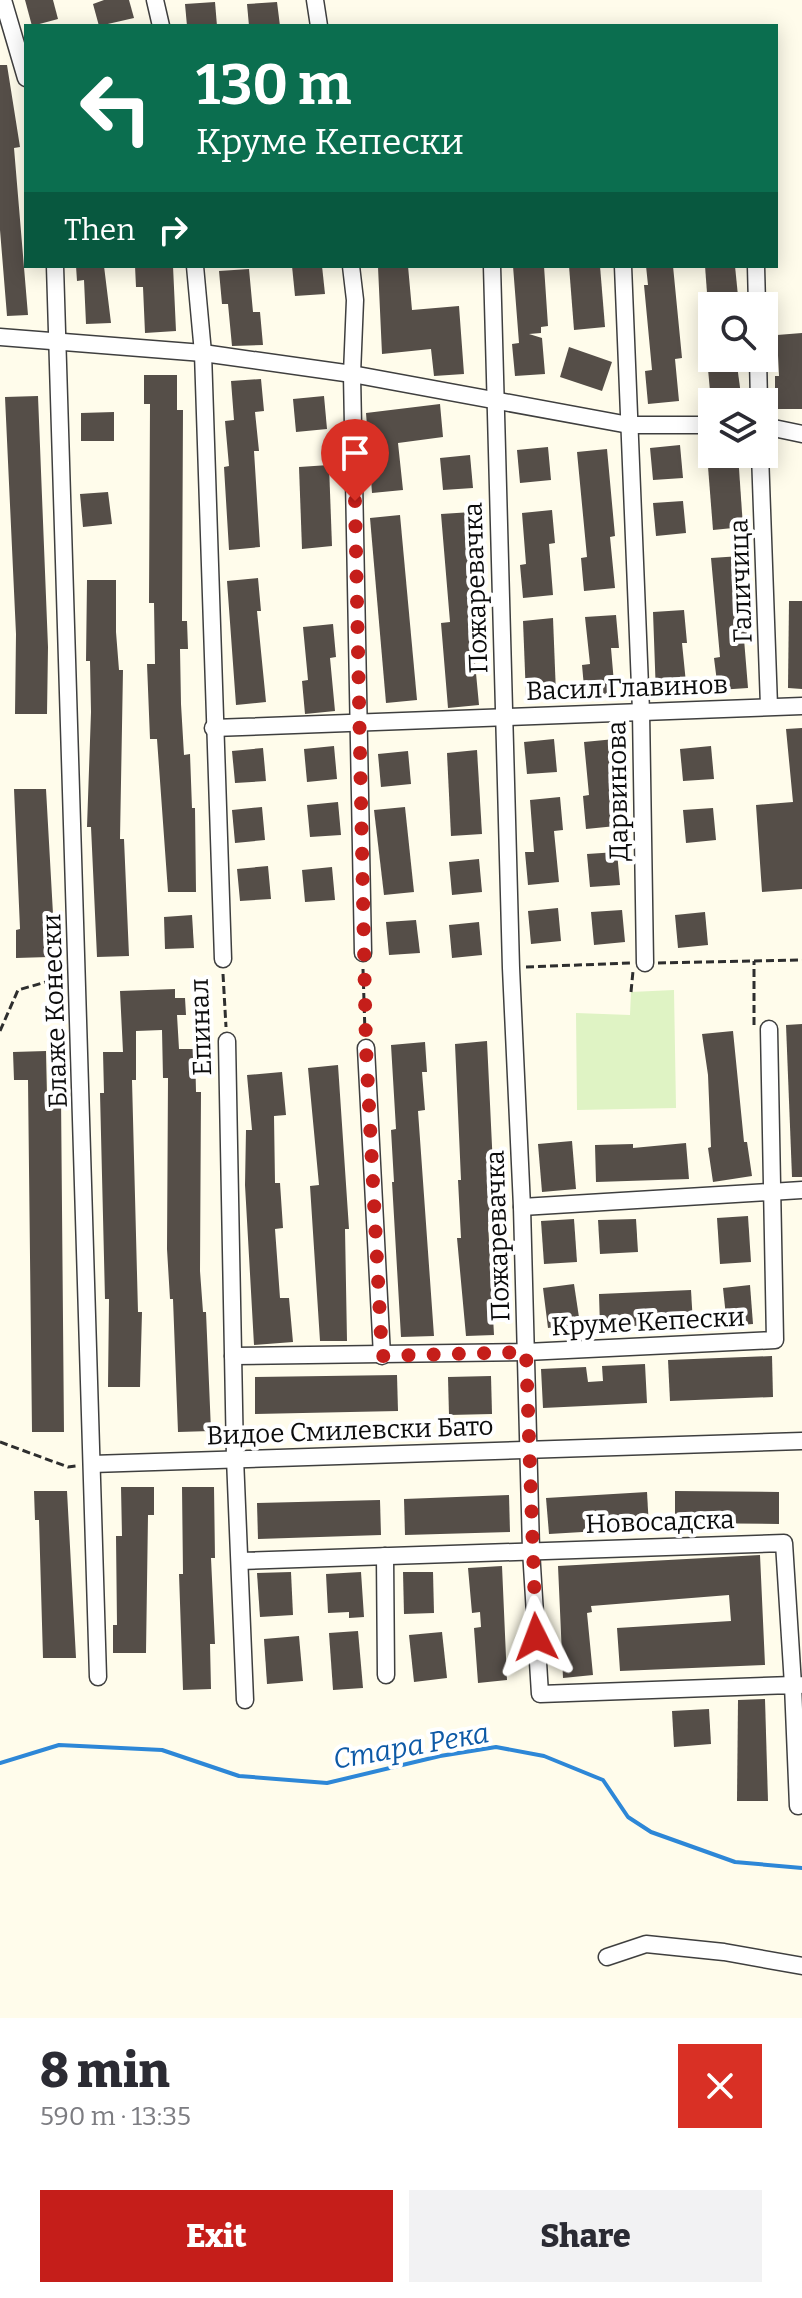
<!DOCTYPE html>
<html lang="en">
<head>
<meta charset="utf-8">
<style>
	body { margin:0; font-family:Bitter,serif; background:#f2f2f3; color:#2b2b33; height:100vh; display:flex; flex-direction:column; font-size:30px; white-space:nowrap }
	* { box-sizing:border-box; margin:0 }
	p { font-size:26px; color:#7c7c81 }
	.icon { flex:none; width:44px; height:44px; fill:none; stroke:currentColor; stroke-width:2; stroke-linecap:round; stroke-linejoin:round }
	.map { position:relative; height:2018px; overflow:hidden }
	.drawer { display:flex; flex-direction:column; background:#fff; flex:1 }
	.drawer>* { flex:none }
	.guide { position:absolute; left:24px; top:24px; width:754px; height:244px; border-radius:0px; box-shadow:0 4px 20px #0003; background:#0b6e4f; color:#fff; overflow:hidden }
	.tools { position:absolute; left:698px; top:292px; display:grid; gap:16px }
	.tools a { display:grid; place-items:center; width:80px; height:80px; border-radius:0px; background:#fff; box-shadow:0 4px 20px #0003; font-size:40px }
	.pin { position:absolute; display:grid; place-items:center; width:68px; height:68px; color:#fff; margin:-82px -34px; border-radius:50% 50% 50% 0; rotate:-45deg; box-shadow:0 0 8px #0007 }
	.pin .icon { rotate:45deg }
	.me { position:absolute; width:88px; margin:-44px; rotate:357deg; stroke-linejoin:round; filter:drop-shadow(0 0 6px #0008) }
	.turn { display:flex; align-items:center; gap:28px; height:168px; padding:0 40px; font-size:36px }
	.turn .icon { width:104px; height:104px; stroke-width:2.5 }
	.turn b { display:block; font-size:56px; line-height:68px }
	.then { display:flex; align-items:center; height:76px; padding:0 40px; background:#0003; gap:16px; font-size:30px }
	.round { display:grid; place-items:center; flex:none; width:84px; height:84px; border-radius:0px; background:#f2f2f3 }
	.summary { display:flex; align-items:center; justify-content:space-between; height:136px; padding:0 40px }
	h1 { font-size:48px; font-weight:800; line-height:60px }
	.cta { display:flex; gap:16px; margin-top:auto; padding:16px 40px }
	.cta a { flex:1; height:92px; border-radius:0px; background:#c51e1a; color:#fff; font-size:32px; font-weight:800; line-height:92px; text-align:center }
	.cta a+a { background:#f2f2f3; color:#2b2b33 }
	.map>svg:first-child { display:block }
</style>
</head>
<body>
<div class="map">
<svg width="802" height="2018" viewBox="0 0 802 2018">
	<rect width="100%" height="100%" fill="#fffceb"/>
	<polygon fill="#dff3c4" points="674,990 676,1108 577,1110 576,1013 630,1015 631,992"/>
	<g fill="none" stroke-linecap="round" stroke-linejoin="round">
		<polyline stroke="#2d87d7" stroke-width="4" points="0,1763 59,1745 162,1750 239,1776 327,1783 440,1756 496,1747 544,1756 603,1780 628,1817 651,1832 735,1862 802,1868"/>
	</g>
	<g fill="#554e48">
		<polygon points="25,0 53,0 58,19 32,26"/>
		<polygon points="104,0 129,0 134,18 99,26 93,4"/>
		<polygon points="215,2 217,26 187,26 185,4"/>
		<polygon points="277,2 280,26 249,26 247,4"/>
		<polygon points="0,65 7,65 20,147 14,148 28,315 7,316 0,230"/>
		<polygon points="76,266 104,266 111,323 86,324 84,280 77,281"/>
		<polygon points="135,266 173,266 176,331 145,333 143,287 136,287"/>
		<polygon points="292,266 322,266 325,294 295,296"/>
		<polygon points="408,266 412,310 459,306 464,374 434,376 431,349 382,354 378,267"/>
		<polygon points="513,266 544,266 548,326 541,327 541,333 529,334 542,338 545,374 515,376 512,344 519,343"/>
		<polygon points="569,266 600,266 605,327 574,330"/>
		<polygon points="646,266 673,266 682,358 675,359 679,401 648,404 645,371 652,370 644,285 648,285"/>
		<polygon points="705,266 735,266 739,306 708,306"/>
		<polygon points="249,269 253,312 260,312 263,345 232,346 228,304 222,304 219,271"/>
		<polygon points="802,333 802,409 775,409 775,376 779,376 777,335"/>
		<polygon points="569,347 612,362 602,391 560,377"/>
		<polygon points="707,358 736,358 742,402 711,402"/>
		<polygon points="144,375 177,375 177,410 183,410 182,621 187,621 188,649 180,649 181,704 184,755 190,754 192,808 195,808 196,892 168,892 157,739 150,739 147,664 155,664 154,603 149,603 150,404 144,404"/>
		<polygon points="261,379 264,411 255,412 259,451 254,451 260,547 229,550 224,467 229,466 225,421 234,420 231,381"/>
		<polygon points="38,396 48,647 47,714 15,714 16,634 5,397"/>
		<polygon points="324,396 327,429 296,432 293,399"/>
		<polygon points="440,404 443,437 398,443 403,490 372,493 366,413"/>
		<polygon points="114,412 114,441 81,441 81,413"/>
		<polygon points="680,445 683,478 653,480 650,448"/>
		<polygon points="548,447 551,480 520,483 517,450"/>
		<polygon points="607,449 615,536 610,537 615,588 584,591 581,558 587,557 577,452"/>
		<polygon points="707,454 738,454 743,527 713,530"/>
		<polygon points="470,455 473,488 443,490 440,458"/>
		<polygon points="329,465 332,546 302,549 299,467"/>
		<polygon points="108,492 112,524 83,527 80,494"/>
		<polygon points="683,501 686,533 656,536 653,503"/>
		<polygon points="552,510 555,543 549,544 553,595 523,598 520,565 526,564 522,513"/>
		<polygon points="472,512 478,598 469,599 479,705 448,708 441,623 450,622 441,514"/>
		<polygon points="400,515 417,700 386,703 370,518"/>
		<polygon points="741,556 749,639 744,639 748,688 718,690 714,658 720,657 711,558"/>
		<polygon points="258,578 261,611 257,611 266,702 236,705 227,581"/>
		<polygon points="87,580 116,580 116,632 119,670 123,670 120,839 124,839 129,956 97,957 91,827 87,827 91,712 90,661 86,661"/>
		<polygon points="789,601 802,601 802,689 788,688"/>
		<polygon points="684,610 687,643 682,643 687,693 656,695 653,612"/>
		<polygon points="616,615 619,648 611,648 615,695 585,698 582,665 590,664 585,617"/>
		<polygon points="553,618 556,694 526,697 523,621"/>
		<polygon points="333,624 336,657 330,658 335,711 305,714 302,681 308,680 303,627"/>
		<polygon points="802,728 802,889 762,892 756,805 793,802 786,729"/>
		<polygon points="554,739 557,772 527,774 524,742"/>
		<polygon points="615,739 618,772 612,773 616,826 586,829 583,796 589,795 584,742"/>
		<polygon points="334,746 337,779 307,782 304,749"/>
		<polygon points="711,746 714,779 683,781 680,749"/>
		<polygon points="263,748 266,781 235,783 232,751"/>
		<polygon points="477,750 482,834 451,836 447,753"/>
		<polygon points="408,751 411,784 381,787 378,754"/>
		<polygon points="14,789 46,789 53,914 49,914 49,957 16,958 16,930 20,929"/>
		<polygon points="560,797 563,830 554,831 559,882 528,885 525,852 534,852 530,800"/>
		<polygon points="338,802 341,835 310,837 307,805"/>
		<polygon points="262,807 265,840 235,843 232,810"/>
		<polygon points="405,807 414,892 384,895 374,810"/>
		<polygon points="713,808 716,840 686,843 683,810"/>
		<polygon points="617,852 620,885 590,887 587,854"/>
		<polygon points="479,859 482,892 452,895 449,862"/>
		<polygon points="268,866 271,899 240,901 237,869"/>
		<polygon points="332,867 335,900 305,902 302,870"/>
		<polygon points="558,908 561,941 531,944 528,911"/>
		<polygon points="622,910 625,942 594,945 591,912"/>
		<polygon points="705,912 708,945 678,948 675,915"/>
		<polygon points="192,915 194,948 165,949 164,917"/>
		<polygon points="416,920 420,953 389,955 386,922"/>
		<polygon points="479,922 482,955 452,958 449,925"/>
		<polygon points="175,989 175,998 185,998 186,1015 177,1015 179,1049 195,1049 196,1092 201,1092 200,1271 203,1312 206,1312 211,1431 178,1432 173,1299 170,1299 167,1249 168,1078 163,1078 162,1030 136,1031 136,1080 132,1080 138,1312 142,1312 140,1387 108,1387 109,1299 105,1299 100,1093 104,1093 103,1052 123,1052 120,991"/>
		<polygon points="802,1024 802,1177 792,1177 786,1025"/>
		<polygon points="733,1031 744,1142 747,1142 752,1176 713,1182 708,1148 711,1147 708,1075 702,1034"/>
		<polygon points="487,1041 493,1167 489,1167 493,1222 488,1222 494,1335 466,1336 457,1238 461,1238 458,1180 461,1180 455,1044"/>
		<polygon points="425,1042 427,1072 422,1072 425,1110 418,1111 434,1336 401,1337 392,1182 394,1182 391,1130 396,1129 391,1045"/>
		<polygon points="46,1051 47,1096 61,1096 64,1432 32,1432 28,1080 14,1080 13,1052"/>
		<polygon points="338,1065 349,1229 345,1229 347,1341 320,1341 310,1186 319,1185 308,1068"/>
		<polygon points="282,1072 286,1115 274,1116 275,1183 280,1183 283,1228 275,1229 280,1298 289,1298 293,1342 254,1345 245,1185 246,1130 252,1130 247,1075"/>
		<polygon points="572,1141 576,1189 542,1192 538,1144"/>
		<polygon points="686,1143 689,1179 596,1182 595,1145 633,1144 633,1148"/>
		<polygon points="748,1216 751,1262 720,1264 717,1218"/>
		<polygon points="574,1219 577,1262 544,1264 541,1221"/>
		<polygon points="636,1219 638,1252 600,1254 598,1220"/>
		<polygon points="574,1284 580,1324 548,1328 543,1288"/>
		<polygon points="750,1285 753,1324 727,1326 723,1288"/>
		<polygon points="691,1290 693,1324 600,1327 599,1294"/>
		<polygon points="772,1356 773,1397 670,1401 668,1360"/>
		<polygon points="645,1364 647,1403 543,1408 541,1369 586,1367 588,1382 603,1381 602,1366"/>
		<polygon points="397,1375 398,1411 255,1414 255,1377"/>
		<polygon points="491,1376 492,1414 449,1415 448,1377"/>
		<polygon points="121,1487 154,1487 154,1515 148,1515 146,1653 113,1653 113,1625 117,1625 116,1536 122,1536"/>
		<polygon points="182,1487 214,1487 215,1558 211,1558 215,1644 210,1644 211,1689 183,1690 179,1574 183,1574"/>
		<polygon points="34,1491 67,1491 76,1658 43,1658 39,1520 35,1520"/>
		<polygon points="675,1491 779,1492 779,1524 675,1523"/>
		<polygon points="647,1492 649,1528 549,1534 546,1498"/>
		<polygon points="509,1495 510,1532 405,1535 404,1499"/>
		<polygon points="380,1500 381,1535 258,1539 257,1503"/>
		<polygon points="760,1555 765,1665 620,1671 617,1628 731,1621 729,1595 591,1606 592,1612 587,1613 593,1675 563,1678 558,1566"/>
		<polygon points="502,1566 507,1680 478,1683 474,1628 481,1627 480,1612 472,1613 468,1568"/>
		<polygon points="291,1572 293,1615 260,1617 257,1573"/>
		<polygon points="361,1572 364,1617 349,1618 349,1612 328,1613 326,1574"/>
		<polygon points="403,1572 433,1572 434,1613 404,1614"/>
		<polygon points="358,1631 363,1688 333,1690 329,1633"/>
		<polygon points="442,1632 447,1678 414,1682 409,1635"/>
		<polygon points="299,1636 303,1681 267,1684 264,1639"/>
		<polygon points="765,1699 768,1801 737,1801 738,1700"/>
		<polygon points="709,1709 711,1744 674,1747 672,1711"/>
	</g>
	<g fill="none" stroke-linecap="round" stroke-linejoin="round">
		<defs>
			<g id="minor">
				<polyline points="3,0 26,78"/>
				<polyline points="155,0 161,26"/>
				<polyline points="315,0 319,26"/>
				<polyline points="55,266 98,1677"/>
				<polyline points="195,266 203,353 223,959"/>
				<polyline points="351,266 355,300 352,374 363,953"/>
				<polyline points="492,266 511,968 522,1207 531,1550 540,1694 793,1685 798,1806"/>
				<polyline points="623,266 641,711 645,963"/>
				<polyline points="756,266 757,306"/>
				<polyline points="0,337 203,353 352,374 629,425 712,425"/>
				<polyline points="758,358 759,402"/>
				<polyline points="764,426 802,434"/>
				<polyline points="760,454 769,706"/>
				<polyline points="213,728 802,706"/>
				<polyline points="227,1041 235,1458 245,1700"/>
				<polyline points="366,1048 382,1356"/>
				<polyline points="522,1207 802,1190"/>
				<polyline points="233,1356 526,1352 775,1340 769,1029"/>
				<polyline points="92,1464 802,1441"/>
				<polyline points="385,1556 386,1675"/>
				<polyline points="240,1561 784,1543 793,1685 800,1685"/>
				<polyline points="607,1957 646,1944 724,1952 802,1966"/>
			</g>
		</defs>
		<use href="#minor" stroke="#3f3f3f" stroke-width="19"/>
		<g stroke="#2e2e2e" stroke-width="3" stroke-dasharray="8 4" stroke-linecap="butt">
			<polyline points="658,963 802,960"/>
			<polyline points="526,967 630,963"/>
			<polyline points="363,969 365,1033"/>
			<polyline points="223,974 226,1027"/>
			<polyline points="631,992 633,971"/>
			<polyline points="754,1025 754,961"/>
			<polyline points="0,1031 18,990 60,978"/>
			<polyline points="0,1442 68,1467 76,1466"/>
		</g>
		<use href="#minor" stroke="#fff" stroke-width="16"/>
	</g>
	<g fill="none" stroke-linecap="round" stroke-linejoin="round">
		<polyline stroke="#c51e1a" stroke-width="14" stroke-dasharray="0 25.2" points="355,501 366,1048 382,1356 526,1352 536,1637"/>
	</g>
	<g text-anchor="middle" dominant-baseline="central" stroke-width="8" stroke-linejoin="round" paint-order="stroke">
		<g font-size="26" fill="#0c0c0c" stroke="#fff">
			<text transform="translate(741 581) rotate(-92)">Галичица</text>
			<text transform="translate(476 588) rotate(-92)">Пожаревачка</text>
			<text transform="translate(627 688) rotate(-2)">Васил Главинов</text>
			<text transform="translate(618 791) rotate(-91)">Дарвинова</text>
			<text transform="translate(55 1011) rotate(-92)">Блаже Конески</text>
			<text transform="translate(201 1027) rotate(-92)">Епинал</text>
			<text transform="translate(498 1236) rotate(-92)">Пожаревачка</text>
			<text transform="translate(648 1322) rotate(-3)">Круме Кепески</text>
			<text transform="translate(350 1431) rotate(-2)">Видое Смилевски Бато</text>
			<text transform="translate(660 1522) rotate(-2)">Новосадска</text>
		</g>
		<g font-size="28" font-style="italic" fill="#0d59a6" stroke="#fff">
			<text transform="translate(411 1746) rotate(-10)">Стара Река</text>
		</g>
	</g>
</svg>
<div class="tools">
<a><svg class="icon" aria-label="search" viewBox="0 0 24 24"><circle cx="10" cy="10" r="6"/><path d="M15 15l6 6"/></svg></a>
<a><svg class="icon" aria-label="layers" viewBox="0 0 24 24"><path d="M12 4l9 5-9 5-9-5zM3 14l9 5 9-5"/></svg></a>
</div>
<div class="pin" style="left:355px;top:501px;background:#d93025"><svg class="icon" aria-label="arrive" viewBox="0 0 24 24"><path d="M6 21V4h12l-3 4 3 4H6"/></svg></div>
<svg class="me" style="left:536px;top:1637px" viewBox="-20 -20 40 40"><path d="M0-17L14 15 0 8-14 15z" fill="#c51e1a" stroke="#fff" stroke-width="4"/></svg>
<div class="guide">
<div class="turn"><svg class="icon" aria-label="left" viewBox="0 0 24 24"><path d="M17 20v-9H6M10 6l-5 5 5 5"/></svg><div><b>130 m</b>Круме Кепески</div></div>
<div class="then">Then<svg class="icon" aria-label="right" viewBox="0 0 24 24"><path d="M7 20v-9h11M14 6l5 5-5 5"/></svg></div>
</div>
</div>
<section class="drawer">
<div class="summary"><div><h1>8 min</h1><p>590 m · 13:35</p></div><a class="round" style="background:#d93025;color:#fff"><svg class="icon" aria-label="close" viewBox="0 0 24 24"><path d="M6 6l12 12M18 6L6 18"/></svg></a></div>
<div class="cta"><a>Exit</a><a>Share</a></div>
</section>
</body>
</html>
